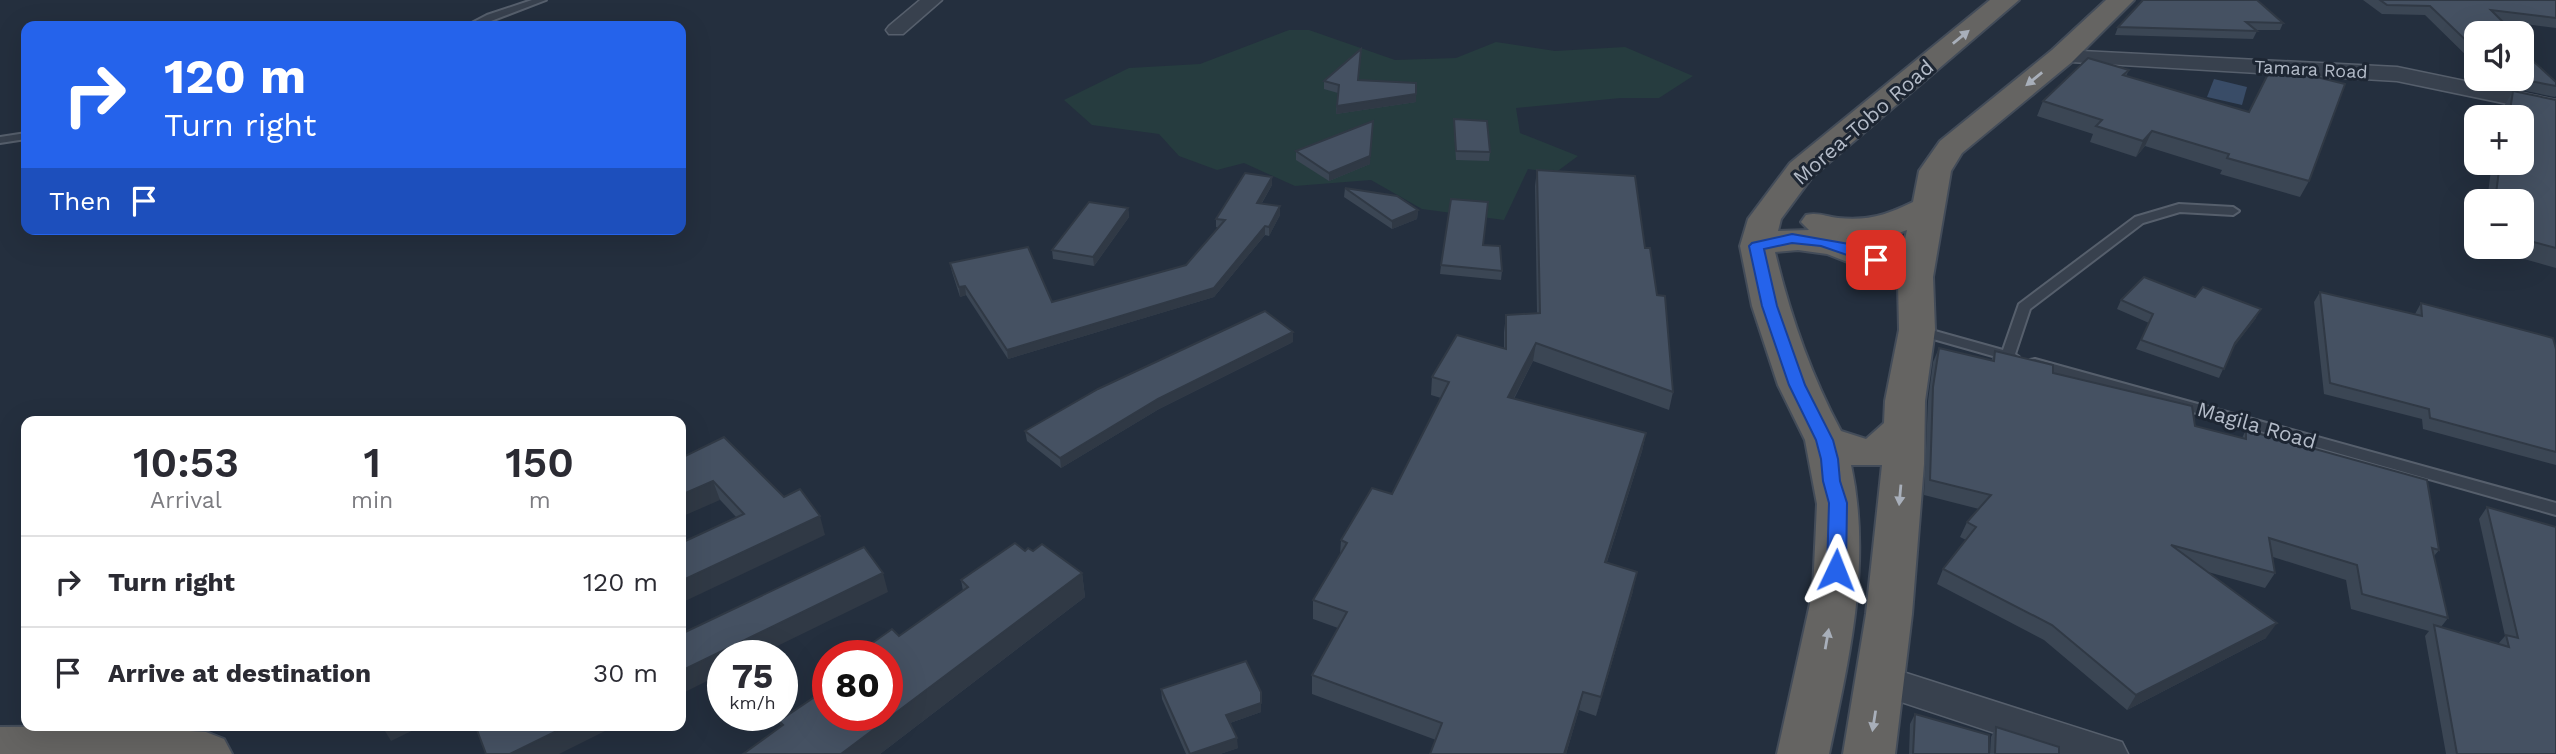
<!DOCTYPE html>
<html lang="en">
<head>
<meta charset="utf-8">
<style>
	body { margin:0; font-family:"Work Sans",sans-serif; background:#f7f7f7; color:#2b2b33; height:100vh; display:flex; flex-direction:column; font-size:26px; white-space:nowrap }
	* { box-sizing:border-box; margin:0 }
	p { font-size:23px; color:#7c7c81 }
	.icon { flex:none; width:38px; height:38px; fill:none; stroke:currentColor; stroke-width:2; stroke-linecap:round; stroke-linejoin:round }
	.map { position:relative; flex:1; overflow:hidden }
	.sheet { position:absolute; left:21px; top:416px; width:665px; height:315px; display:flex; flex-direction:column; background:#fff; border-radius:14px; box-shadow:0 7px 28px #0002 }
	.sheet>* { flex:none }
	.banner { position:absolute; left:21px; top:21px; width:665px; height:214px; border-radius:14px; box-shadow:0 7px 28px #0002; background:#2563eb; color:#fff; overflow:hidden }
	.controls { position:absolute; left:2464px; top:21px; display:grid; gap:14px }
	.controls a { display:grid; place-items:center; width:70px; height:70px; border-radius:14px; background:#fff; box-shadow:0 7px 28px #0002; font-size:35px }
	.speed { position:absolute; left:707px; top:640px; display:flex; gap:14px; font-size:35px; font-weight:700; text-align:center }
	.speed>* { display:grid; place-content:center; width:91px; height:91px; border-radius:50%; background:#fff; box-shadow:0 7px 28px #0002; line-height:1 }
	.speed small { font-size:18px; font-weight:400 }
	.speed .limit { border:10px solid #d22; background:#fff; color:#111 }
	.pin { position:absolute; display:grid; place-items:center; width:60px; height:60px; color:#fff; margin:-30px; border-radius:14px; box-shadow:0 4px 10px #0006 }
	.me { position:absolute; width:77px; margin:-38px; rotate:2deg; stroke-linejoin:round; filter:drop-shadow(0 0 5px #0008) }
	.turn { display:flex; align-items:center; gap:24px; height:147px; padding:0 28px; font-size:32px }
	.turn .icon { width:91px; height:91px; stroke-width:2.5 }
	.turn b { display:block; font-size:49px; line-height:60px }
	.then { display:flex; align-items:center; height:66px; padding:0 28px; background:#0003; gap:14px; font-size:26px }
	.eta { display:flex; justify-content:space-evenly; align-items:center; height:119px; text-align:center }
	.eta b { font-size:42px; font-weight:600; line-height:49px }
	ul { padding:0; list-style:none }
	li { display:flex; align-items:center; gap:21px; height:91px; padding:0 28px; border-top:2px solid #e1e1e2 }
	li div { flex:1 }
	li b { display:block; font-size:26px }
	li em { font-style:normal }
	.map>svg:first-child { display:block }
</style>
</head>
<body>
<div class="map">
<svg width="2556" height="754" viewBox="0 0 2556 754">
	<rect width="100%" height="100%" fill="#242f3e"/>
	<polygon fill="#263c3f" points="1289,30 1309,30 1395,60 1456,58 1496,42 1555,51 1625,47 1693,76 1659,98 1621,98 1516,108 1520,133 1578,156 1555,173 1528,169 1504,220 1422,209 1371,180 1295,186 1244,163 1217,170 1179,156 1159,134 1092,125 1064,100 1129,68 1200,64"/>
	<polygon fill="#394c67" points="2214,79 2247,87 2242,105 2207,97"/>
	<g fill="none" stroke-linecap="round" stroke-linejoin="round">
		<defs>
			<g id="service">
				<polygon points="532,0 546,0 478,26 466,26 487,15"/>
				<polygon points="26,133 26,139 0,143 0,137"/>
				<polygon points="2179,204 2233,207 2239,211 2233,215 2180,212 2143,223 2030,309 2015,354 2019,357 2017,360 2007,360 1912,333 1910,330 1917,326 2003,350 2019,304 2135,217"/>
				<polygon points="2035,359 2556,503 2556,515 2030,366 2028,363 2030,360"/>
			</g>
			<g id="minor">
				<polygon points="920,0 942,0 903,34 889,34 886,30 889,26"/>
				<polygon points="2062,50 2397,67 2556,100 2556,114 2397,81 2054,61 2051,56 2054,51"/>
				<polygon points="1881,665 2122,742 2128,754 2058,754 1868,691 1862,680 1868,669"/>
			</g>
			<g id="trunk">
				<path d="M1990,0H2019L1812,177L1781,219L1778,231L1809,230L1801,222L1806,215C1820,212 1826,217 1838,218C1869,221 1886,215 1913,202L1919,171L1940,141L2052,50L2106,0H2134L2072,62L1962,153L1951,171L1933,277L1935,330L1925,401L1924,464L1912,614L1895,754H1843L1866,614L1882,465H1851C1872,562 1849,659 1829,754H1777L1813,590L1817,504L1805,440L1778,385L1752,306L1740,246L1748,219L1790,163ZM1907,230L1901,258L1846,238H1885ZM1798,250L1827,254L1898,282L1899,330L1885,401L1884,423L1866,439L1841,431C1810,373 1790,315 1775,252Z"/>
				<polygon points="113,726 206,732 224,739 232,754 0,754 0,727"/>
			</g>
		</defs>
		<use href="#service" stroke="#565f6c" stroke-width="4"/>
		<use href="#minor" stroke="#565f6c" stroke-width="3"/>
		<use href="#trunk" stroke="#434c59" stroke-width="4"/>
		<use href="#service" fill="#38414e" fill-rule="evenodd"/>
		<use href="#minor" fill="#38414e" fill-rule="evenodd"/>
		<use href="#trunk" fill="#656462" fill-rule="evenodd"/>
	</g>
	<g fill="#3b4654">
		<polygon points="2143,0 2283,23 2280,30 2255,30 2257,31 2253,39 2115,35 2118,27"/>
		<polygon points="2363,0 2556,0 2556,28 2502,21 2512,31 2511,33 2476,33 2476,65 2425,15 2382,14"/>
		<polygon points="2129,70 2126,76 2309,181 2300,197 2220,174 2222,170 2145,146 2136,157 2090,142 2093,134 2037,116 2043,101"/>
		<polygon points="2491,79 2522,79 2556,82 2556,96 2555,97 2497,85"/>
		<polygon points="1359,80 1416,94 1416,102 1336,114 1338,93 1324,89 1324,81"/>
		<polygon points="2513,91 2556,100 2556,268 2481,247 2522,247 2522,201 2487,201 2491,170 2496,163 2522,163 2522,117 2502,117 2504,106"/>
		<polygon points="1454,119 1490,152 1489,161 1456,160 1454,128"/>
		<polygon points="1296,151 1370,164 1329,181 1296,160"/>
		<polygon points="1537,170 1645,248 1673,392 1669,410 1533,361 1514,399 1646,433 1642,451 1607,562 1633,591 1596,716 1579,710 1566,754 1430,754 1436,740 1312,694 1312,675 1338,628 1313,619 1313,600 1340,555 1341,540 1392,494 1441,398 1431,395 1432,377 1504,348 1504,332 1506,315 1537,313 1535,186"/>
		<polygon points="1272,177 1272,185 1262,203 1280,215 1269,236 1265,235 1214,297 1008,359 966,295 960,297 952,272 950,263 1052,302 1186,265 1218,228 1216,227 1216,219"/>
		<polygon points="1345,188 1418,210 1417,219 1392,229 1344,197"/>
		<polygon points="1128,208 1129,217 1094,266 1053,259 1052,250"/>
		<polygon points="1483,245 1502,271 1501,280 1440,274 1441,265"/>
		<polygon points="2320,292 2415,314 2421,303 2556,349 2556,465 2423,429 2422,419 2324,394 2314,302"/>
		<polygon points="2195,297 2256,318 2232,349 2219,378 2136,349 2149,323 2117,309 2121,300"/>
		<polygon points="1293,342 1159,409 1061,468 1027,441 1025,431"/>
		<polygon points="1939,348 1991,361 1995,351 2195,426 2242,438 2246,430 2439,550 2434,556 2448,618 2441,627 2498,644 2505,636 2479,519 2487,507 2556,754 2446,754 2425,636 2429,631 2351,609 2346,580 2273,557 2275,573 2265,588 2208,572 2266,638 2127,710 2044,640 1937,584 1943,569 1966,540 1960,537 1967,522 1979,509 1924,495 1928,401 1933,362"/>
		<polygon points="681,458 784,497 825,535 737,518"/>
		<polygon points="1015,543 1025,551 1028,548 1033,551 1042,544 1082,573 1085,597 880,754 743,754 781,726 779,721 828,688 828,716 887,716 887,656 854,656 892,629 899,636 963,591 961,580"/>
		<polygon points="1161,689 1261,692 1261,712 1230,723 1238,748 1220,754 1186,754 1162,699"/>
		<polygon points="1915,714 1989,754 1909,754 1910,724"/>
		<polygon points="1996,727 2059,754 1990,754 1991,737"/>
	</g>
	<g fill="#303945">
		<polygon points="1416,94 1416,102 1336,114 1337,106"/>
		<polygon points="1373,121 1370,164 1329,181 1329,173"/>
		<polygon points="2152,131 2145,146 2136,157 2143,141"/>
		<polygon points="1272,177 1272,185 1257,211 1257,203"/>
		<polygon points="1280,206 1280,215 1269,236 1269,227"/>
		<polygon points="1128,208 1129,217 1094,266 1093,257"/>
		<polygon points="1418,210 1417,219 1392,229 1392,221"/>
		<polygon points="1265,226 1265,235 1214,297 1008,359 1007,350 1214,288"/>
		<polygon points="965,286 966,295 960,297 959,287"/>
		<polygon points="2261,309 2256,318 2230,352 2235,343"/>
		<polygon points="1293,332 1293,342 1159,409 1061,468 1060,458 1158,399"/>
		<polygon points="1536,343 1533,361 1505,415 1508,397"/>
		<polygon points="1646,433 1642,451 1601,580 1605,562"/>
		<polygon points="713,481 720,500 681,517 681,495"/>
		<polygon points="820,516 825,535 681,603 681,581"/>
		<polygon points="1637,572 1633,591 1596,716 1601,697"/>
		<polygon points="883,573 888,592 757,656 723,656 723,673 681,694 681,671"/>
		<polygon points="1082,573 1085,597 880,754 841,754"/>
		<polygon points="2277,623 2266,638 2127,710 2136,695"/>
		<polygon points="1583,692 1579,710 1566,754 1564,754"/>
		<polygon points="1261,703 1261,712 1227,724 1226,715"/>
		<polygon points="382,726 422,726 391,741"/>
		<polygon points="567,726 615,726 559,754 510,754"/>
		<polygon points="1237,738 1238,748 1220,754 1192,754"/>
	</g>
	<g fill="#455162" stroke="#303945" stroke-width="2">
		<polygon points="2143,0 2257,0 2283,23 2246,22 2257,31 2118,27"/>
		<polygon points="2380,0 2556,0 2556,18 2491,10 2512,31 2499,30 2502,33 2476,33 2476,50 2430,6 2387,5"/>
		<polygon points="1361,49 1358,80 1416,83 1416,94 1337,106 1339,85 1324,81"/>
		<polygon points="2522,51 2556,82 2556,86 2519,79 2522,79"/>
		<polygon points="2088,58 2129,70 2123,75 2249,112 2272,66 2345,84 2309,181 2227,158 2229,154 2152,131 2143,141 2096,126 2102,120 2043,101"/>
		<polygon points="2513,91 2556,100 2556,248 2522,239 2522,201 2495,201 2500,163 2522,163 2522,117 2509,117"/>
		<polygon points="1454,119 1487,121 1490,152 1456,151"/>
		<polygon points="1373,121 1370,156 1329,173 1296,151"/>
		<polygon points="1537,170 1635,176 1645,248 1650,248 1657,295 1665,296 1673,392 1536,343 1508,397 1646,433 1605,562 1637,572 1601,697 1583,692 1564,754 1430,754 1442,723 1312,675 1347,612 1313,600 1347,543 1341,540 1372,488 1392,494 1449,382 1432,377 1457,335 1506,349 1506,315 1540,313"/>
		<polygon points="1245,173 1272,177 1257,203 1280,206 1269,227 1265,226 1214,288 1007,350 965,286 959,287 950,263 1028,247 1052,302 1186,265 1225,220 1216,219"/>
		<polygon points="1345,188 1397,196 1418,210 1392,221"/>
		<polygon points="1451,199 1488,202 1483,245 1500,246 1502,271 1441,265"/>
		<polygon points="1089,202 1128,208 1093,257 1052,250"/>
		<polygon points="2144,277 2195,297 2203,287 2261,309 2235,343 2224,369 2141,340 2153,314 2121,300"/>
		<polygon points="2320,292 2422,316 2421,303 2553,338 2556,349 2556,452 2430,418 2429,409 2330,383"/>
		<polygon points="1265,311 1293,332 1158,399 1060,458 1025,431 1098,389"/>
		<polygon points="1939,348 1994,361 1995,351 2053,365 2053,373 2192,406 2195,426 2246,439 2246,430 2427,480 2439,550 2432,548 2448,618 2362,594 2357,565 2269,538 2275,573 2171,545 2277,623 2136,695 2052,625 1943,569 1976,527 1967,522 1991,495 1930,480 1933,387"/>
		<polygon points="724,437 784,497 800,489 820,516 681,581 681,543 744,514 713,481 681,495 681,458"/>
		<polygon points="2487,507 2556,527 2556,754 2457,754 2434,625 2509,647 2506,635 2518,638"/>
		<polygon points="1015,543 1025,551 1028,548 1033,551 1042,544 1082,573 841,754 743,754 783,725 779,721 828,688 828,716 887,716 887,656 854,656 892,629 899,636 968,587 961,580"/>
		<polygon points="864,547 883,573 681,671 681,634"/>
		<polygon points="1246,661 1261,692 1261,703 1226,715 1237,738 1190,754 1161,689"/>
		<polygon points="1915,714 1989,735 1989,754 1913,754"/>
		<polygon points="485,726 567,726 510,754 486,754 477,730"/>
		<polygon points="1996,727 2059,747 2059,754 1995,754"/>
	</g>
	<defs><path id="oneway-solid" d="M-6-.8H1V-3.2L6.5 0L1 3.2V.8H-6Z" transform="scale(1.75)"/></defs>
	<g fill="#a8afba">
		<use href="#oneway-solid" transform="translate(1961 37) rotate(-39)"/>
		<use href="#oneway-solid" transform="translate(2034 79) rotate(141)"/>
		<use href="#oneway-solid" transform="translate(1900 495) rotate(95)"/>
		<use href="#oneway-solid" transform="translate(1827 639) rotate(-80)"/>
		<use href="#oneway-solid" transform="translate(1874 721) rotate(99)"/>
	</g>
	<polygon fill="#2563eb" stroke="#184099" stroke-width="2" points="1792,234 1849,244 1883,260 1876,265 1821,246 1792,243 1764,249 1777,306 1805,385 1833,440 1838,459 1840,481 1847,503 1846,570 1843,575 1830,575 1827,570 1829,503 1823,481 1821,459 1816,440 1789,385 1762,306 1749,246 1752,243"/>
	<g text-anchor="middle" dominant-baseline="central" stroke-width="6" stroke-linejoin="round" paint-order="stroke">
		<g font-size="18" fill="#b4bcc9" stroke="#1d2633">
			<text transform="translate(2311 69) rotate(3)">Tamara Road</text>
		</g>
		<g font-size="21" fill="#b4bcc9" stroke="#1d2633">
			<text transform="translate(1863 122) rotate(-41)">Morea-Tobo Road</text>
			<text transform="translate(2257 425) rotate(16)">Magila Road</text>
		</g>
	</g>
</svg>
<div class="controls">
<a><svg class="icon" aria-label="sound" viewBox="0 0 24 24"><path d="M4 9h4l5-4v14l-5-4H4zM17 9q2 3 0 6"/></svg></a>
<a>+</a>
<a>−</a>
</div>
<div class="speed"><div>75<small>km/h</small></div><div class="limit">80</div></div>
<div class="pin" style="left:1876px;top:260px;background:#d93025"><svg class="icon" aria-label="arrive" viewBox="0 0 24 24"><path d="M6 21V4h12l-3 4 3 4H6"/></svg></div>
<svg class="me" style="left:1836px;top:570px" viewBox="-20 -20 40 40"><path d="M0-17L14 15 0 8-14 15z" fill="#2563eb" stroke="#fff" stroke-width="4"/></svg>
<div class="banner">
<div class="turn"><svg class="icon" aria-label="right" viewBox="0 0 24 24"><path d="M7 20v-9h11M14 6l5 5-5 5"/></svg><div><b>120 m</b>Turn right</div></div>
<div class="then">Then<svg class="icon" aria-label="arrive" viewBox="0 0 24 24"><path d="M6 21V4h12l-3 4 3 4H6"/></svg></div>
</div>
<section class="sheet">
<div class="eta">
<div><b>10:53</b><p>Arrival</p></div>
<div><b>1</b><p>min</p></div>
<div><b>150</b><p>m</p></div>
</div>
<ul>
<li><svg class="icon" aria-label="right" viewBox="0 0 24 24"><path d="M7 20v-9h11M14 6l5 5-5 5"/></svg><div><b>Turn right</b></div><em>120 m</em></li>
<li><svg class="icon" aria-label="arrive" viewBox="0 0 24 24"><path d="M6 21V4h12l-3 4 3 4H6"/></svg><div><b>Arrive at destination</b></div><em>30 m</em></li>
</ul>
</section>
</div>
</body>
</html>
